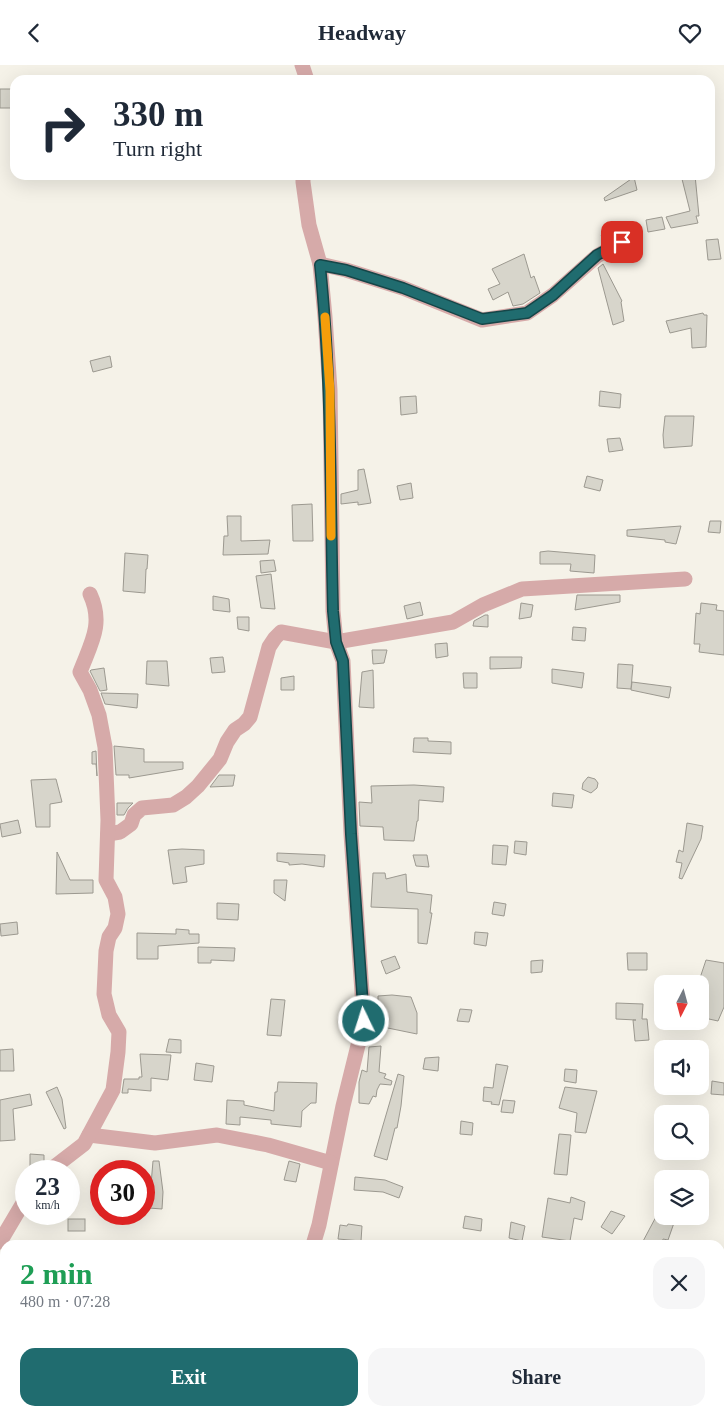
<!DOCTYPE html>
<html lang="en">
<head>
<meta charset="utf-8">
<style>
	body { margin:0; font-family:Georgia,serif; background:#f6f6f7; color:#1f2937; height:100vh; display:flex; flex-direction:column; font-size:19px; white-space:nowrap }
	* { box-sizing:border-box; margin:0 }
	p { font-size:16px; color:#747a83 }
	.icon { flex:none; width:28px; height:28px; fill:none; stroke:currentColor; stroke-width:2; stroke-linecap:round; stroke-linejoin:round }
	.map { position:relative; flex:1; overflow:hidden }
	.side { position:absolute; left:0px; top:1175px; width:725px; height:176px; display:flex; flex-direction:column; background:#fff; border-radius:15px 15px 0 0; box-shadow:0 5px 20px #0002 }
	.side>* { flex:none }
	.guide { position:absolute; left:10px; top:10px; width:705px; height:105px; border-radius:15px; box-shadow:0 5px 20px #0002; background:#fff; color:#1f2937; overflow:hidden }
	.needle { width:32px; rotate:186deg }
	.controls { position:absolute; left:654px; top:910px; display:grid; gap:10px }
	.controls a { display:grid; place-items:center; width:55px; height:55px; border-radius:10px; background:#fff; box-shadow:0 5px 20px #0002; font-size:25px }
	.speed { position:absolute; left:15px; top:1095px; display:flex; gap:10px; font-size:25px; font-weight:700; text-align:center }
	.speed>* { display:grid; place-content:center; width:65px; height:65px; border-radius:50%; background:#fff; box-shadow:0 5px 20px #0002; line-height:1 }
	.speed small { font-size:12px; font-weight:400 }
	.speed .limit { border:8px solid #d22; background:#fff; color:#111 }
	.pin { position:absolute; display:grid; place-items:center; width:42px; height:42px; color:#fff; margin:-21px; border-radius:10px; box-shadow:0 2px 8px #0006 }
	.me { position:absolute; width:55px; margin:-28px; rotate:356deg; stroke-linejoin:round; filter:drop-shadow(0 0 4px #0008) }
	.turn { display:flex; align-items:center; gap:18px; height:105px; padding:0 20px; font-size:22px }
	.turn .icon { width:65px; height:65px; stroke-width:2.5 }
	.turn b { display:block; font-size:35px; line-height:42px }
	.round { display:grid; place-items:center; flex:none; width:52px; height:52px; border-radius:15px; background:#f6f6f7 }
	.head { display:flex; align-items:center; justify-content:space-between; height:85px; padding:0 20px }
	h1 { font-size:30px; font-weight:700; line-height:38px; color:#1e9e55 }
	.primary-button { display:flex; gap:10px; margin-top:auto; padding:10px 20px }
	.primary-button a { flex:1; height:58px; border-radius:15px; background:#206c6f; color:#fff; font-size:20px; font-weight:700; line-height:58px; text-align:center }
	.primary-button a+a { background:#f6f6f7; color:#1f2937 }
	header { display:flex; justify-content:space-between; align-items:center; height:65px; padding:0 20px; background:#fff; font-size:22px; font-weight:700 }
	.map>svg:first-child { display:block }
</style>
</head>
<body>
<header><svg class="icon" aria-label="back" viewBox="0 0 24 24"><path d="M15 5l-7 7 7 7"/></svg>Headway<svg class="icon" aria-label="heart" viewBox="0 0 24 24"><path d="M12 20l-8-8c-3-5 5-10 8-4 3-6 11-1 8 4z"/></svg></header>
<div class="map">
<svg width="724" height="1351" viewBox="0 0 724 1351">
	<rect width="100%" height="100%" fill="#f5f2e8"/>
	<g fill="#d7d5cb" stroke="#9c9990">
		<rect x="0" y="24" width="12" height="19"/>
		<polygon points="681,110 695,110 699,151 696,151 698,158 671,163 666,152 690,146"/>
		<polygon points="634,112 637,125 605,136 604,133"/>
		<polygon points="662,152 665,164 648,167 646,155"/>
		<polygon points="611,161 616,170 605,176 601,170"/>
		<polygon points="718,174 721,194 708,195 706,175"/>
		<polygon points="524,189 531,213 534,211 540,228 523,239 513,241 508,227 493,235 488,224 500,219 492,204"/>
		<polygon points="603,199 622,236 621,237 624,256 613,260 598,203"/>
		<polygon points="703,248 704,250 707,250 706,282 692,283 691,263 670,268 666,256"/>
		<polygon points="110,291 112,302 93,307 90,296"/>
		<polygon points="600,326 621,329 620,343 599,341"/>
		<polygon points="416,331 417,348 401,350 400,332"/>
		<polygon points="665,351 694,351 692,381 664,383 663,370"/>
		<polygon points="620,373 623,385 609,387 607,374"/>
		<polygon points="364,404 371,438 358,440 358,437 341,439 341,429 358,425 358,405"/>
		<polygon points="587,411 603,415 600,426 584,422"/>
		<polygon points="411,418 413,433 400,435 397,421"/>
		<polygon points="312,439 313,476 293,476 292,440"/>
		<polygon points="227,451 241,451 241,476 270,475 268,489 223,490 224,471 228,471"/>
		<polygon points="710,456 721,456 720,468 708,467"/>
		<polygon points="681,461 676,479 665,477 665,475 627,471 627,465"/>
		<polygon points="548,486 595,490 594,508 570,506 571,499 540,499 540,487"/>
		<polygon points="125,488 148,490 147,504 146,504 145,528 123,526"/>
		<polygon points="274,495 276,506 261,508 260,496"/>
		<polygon points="271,509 275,544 261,543 256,511"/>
		<polygon points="577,530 620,530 620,537 575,545"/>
		<polygon points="213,531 229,534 230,547 213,545"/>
		<polygon points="420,537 423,550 407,554 404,541"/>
		<polygon points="521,538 533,540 531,552 519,554"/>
		<polygon points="701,538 717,540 716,545 724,546 724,590 699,587 700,579 694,579 696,548 700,549"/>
		<polygon points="485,550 488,550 488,562 473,561 474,556"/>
		<polygon points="237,552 249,552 249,566 238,564"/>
		<polygon points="573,562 586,563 585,576 572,575"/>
		<polygon points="447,578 448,591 436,593 435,579"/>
		<polygon points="372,585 387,585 384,598 373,599"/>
		<polygon points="223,592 225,607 212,608 210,593"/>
		<polygon points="490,592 522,592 521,603 490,604"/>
		<polygon points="147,596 167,596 169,621 146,619"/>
		<polygon points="618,599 633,600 631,624 617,623"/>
		<polygon points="104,603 107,625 100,626 90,606 91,605"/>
		<polygon points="552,604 584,608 582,623 552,618"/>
		<polygon points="373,605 374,643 359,642 362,607"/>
		<polygon points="463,608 477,608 477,623 464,623"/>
		<polygon points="294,611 294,625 281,625 281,613"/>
		<polygon points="632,617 671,622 669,633 631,625"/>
		<polygon points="101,628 138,629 137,643 105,639"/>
		<polygon points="414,673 428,673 428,676 451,677 451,689 413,687"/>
		<polygon points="114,681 144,684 144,697 183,697 183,704 129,713 129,710 116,710"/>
		<polygon points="96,686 97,711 96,699 92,699 92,687"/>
		<polygon points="219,710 235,710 233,721 210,722"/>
		<polygon points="588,712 595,714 598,718 597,723 591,728 582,724 583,718"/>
		<polygon points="56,714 62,737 50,739 50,762 36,762 31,715"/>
		<polygon points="414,720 444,722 443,737 419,735 418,756 417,756 414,776 384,775 383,762 360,761 359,737 372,738 371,721"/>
		<polygon points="553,728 574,730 572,743 552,741"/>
		<polygon points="117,738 133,738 128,743 124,750 117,750"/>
		<polygon points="18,755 21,768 2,772 0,759"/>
		<polygon points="687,758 703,761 701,774 682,814 679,813 682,798 676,797 679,785 683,787"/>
		<polygon points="515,776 527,777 526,790 514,788"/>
		<polygon points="493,780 508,781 506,800 492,799"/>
		<polygon points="182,784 204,785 204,799 185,802 187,817 173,819 168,785"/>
		<polygon points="57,787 70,815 93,815 93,828 56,829"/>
		<polygon points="277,788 325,790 324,802 302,799 289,800 289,798 277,796"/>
		<polygon points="413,790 427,790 429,802 416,801"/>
		<polygon points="373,808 385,808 386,814 406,809 407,827 432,830 430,848 432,848 427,879 418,878 418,844 371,842"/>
		<polygon points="274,815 287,815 285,836 274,828"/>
		<polygon points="494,837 506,839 504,851 492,849"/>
		<polygon points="217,838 239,839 238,855 217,854"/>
		<polygon points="17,857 18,869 1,871 0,859"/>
		<polygon points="176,864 189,865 189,869 199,869 199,878 158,881 158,894 137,894 137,868 176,869"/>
		<polygon points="475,867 488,868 486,881 474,879"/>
		<polygon points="198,882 235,883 234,896 211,895 211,898 198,898"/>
		<polygon points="627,888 647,888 647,905 628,905"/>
		<polygon points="395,891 400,903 386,909 381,896"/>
		<polygon points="543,895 542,907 531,908 531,896"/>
		<polygon points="706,895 724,898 724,942 718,956 700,952 700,913"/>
		<polygon points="392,930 411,932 417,948 417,969 378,961 380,943 378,943 378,931"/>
		<polygon points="271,934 285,935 281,971 267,970"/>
		<polygon points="616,938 643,939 642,954 647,954 649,975 635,976 633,955 636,955 616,954"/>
		<polygon points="460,944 472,945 469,957 457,956"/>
		<polygon points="169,974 181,975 181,988 166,987"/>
		<polygon points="381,981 379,1007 386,1009 384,1013 392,1016 391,1020 380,1019 377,1025 376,1032 373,1031 369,1039 359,1038 359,1017 362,1005 367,1007 369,982"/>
		<polygon points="13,984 14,1006 0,1006 0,985"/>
		<polygon points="140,989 171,990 168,1015 151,1013 151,1026 128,1024 128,1028 122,1028 124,1014 139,1014 139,1012 142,1012"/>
		<polygon points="439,992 438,1006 423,1004 425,993"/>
		<polygon points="196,998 214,1001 212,1017 194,1015"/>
		<polygon points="496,999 508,1001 499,1040 491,1039 492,1037 483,1036 484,1022 493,1023"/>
		<polygon points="565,1004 577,1005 576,1018 564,1016"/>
		<polygon points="398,1009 404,1011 401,1041 397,1063 395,1063 387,1095 374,1091"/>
		<polygon points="712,1016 724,1018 724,1030 711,1029"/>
		<polygon points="278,1017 317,1018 316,1038 311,1038 302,1046 301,1062 271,1059 271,1055 240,1052 240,1060 226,1059 227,1035 244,1036 244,1040 274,1046 275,1027 277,1027"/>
		<polygon points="57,1022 62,1034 66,1063 64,1064 46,1027"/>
		<polygon points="565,1022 597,1026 586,1068 575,1067 577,1048 559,1043"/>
		<polygon points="30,1029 32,1040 13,1044 15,1075 0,1076 0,1035"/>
		<polygon points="503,1035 515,1036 513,1048 501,1047"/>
		<polygon points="461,1056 473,1058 472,1070 460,1069"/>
		<polygon points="559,1069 571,1070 567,1110 554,1109"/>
		<polygon points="30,1089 44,1090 44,1098 40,1103 30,1103"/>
		<polygon points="153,1096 159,1096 163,1127 162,1144 149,1143"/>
		<polygon points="289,1096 300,1099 296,1117 284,1115"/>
		<polygon points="355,1112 385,1115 403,1122 399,1133 383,1127 354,1125"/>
		<polygon points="571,1132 585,1137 582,1155 574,1153 570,1176 542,1172 548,1133 570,1138"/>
		<polygon points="611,1146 625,1151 612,1169 601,1162"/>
		<polygon points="658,1148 662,1149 662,1151 675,1155 668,1175 663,1174 662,1180 641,1180"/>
		<polygon points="465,1151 482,1154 481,1166 463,1163"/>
		<rect x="68" y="1154" width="17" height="12"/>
		<polygon points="511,1157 525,1161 522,1176 509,1173"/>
		<polygon points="348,1159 362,1161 361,1176 338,1174 340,1160 347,1161"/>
	</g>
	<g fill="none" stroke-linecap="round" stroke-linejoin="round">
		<g stroke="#d6aaa9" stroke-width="15">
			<polyline points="302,0 307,15"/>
			<polyline points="303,110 303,117 309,160 320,199 325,252 330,325 333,546 336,577 343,596 351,769 364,956 343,1041 319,1160 313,1180"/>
			<polyline points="320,199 346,205 403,223 482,255 527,248 553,230 597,191 635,170"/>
			<polyline points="108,769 120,767 131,759 134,750 142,743 173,740 186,732 198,721 220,694 227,677 235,665 244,659 250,652 269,582 275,573 281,567 336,577 453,557 483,540 522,524 685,514"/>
			<polyline points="89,1070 155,1078 217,1070 268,1080 331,1098"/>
			<path d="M49,1106L84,1079L113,1025L118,987L119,967L109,950L104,929L106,886L109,872L115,863L118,849L115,832L106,815L108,755L105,682L99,650L90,625L80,607C91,578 104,559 90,529"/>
			<polyline points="0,1177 26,1133"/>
			<polyline points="720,1292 724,1286"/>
			<polyline points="264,1351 264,1346"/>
			<polyline points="697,1351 697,1346"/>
		</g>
	</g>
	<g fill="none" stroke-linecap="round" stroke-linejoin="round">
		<defs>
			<path id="route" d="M364,956L351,769L343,596L336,577L333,546C330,430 332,315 320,200L346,205L403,223L482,254L527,248L553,230L597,190L622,177"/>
		</defs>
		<use href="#route" stroke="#154648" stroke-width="12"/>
		<use href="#route" stroke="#206c6f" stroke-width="9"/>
		<polyline stroke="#f59e0b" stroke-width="9" points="325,252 330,326 331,471"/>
	</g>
</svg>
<div class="controls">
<a><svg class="needle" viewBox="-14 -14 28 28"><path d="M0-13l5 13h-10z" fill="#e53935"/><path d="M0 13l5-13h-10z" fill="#747a83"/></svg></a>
<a><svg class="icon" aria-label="sound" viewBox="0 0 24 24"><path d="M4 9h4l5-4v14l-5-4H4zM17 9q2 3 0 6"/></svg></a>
<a><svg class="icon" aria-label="search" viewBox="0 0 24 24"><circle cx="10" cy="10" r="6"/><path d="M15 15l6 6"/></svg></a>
<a><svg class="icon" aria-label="layers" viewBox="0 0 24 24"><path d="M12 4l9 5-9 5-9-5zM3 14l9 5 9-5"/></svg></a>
</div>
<div class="speed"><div>23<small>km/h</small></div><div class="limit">30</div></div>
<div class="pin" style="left:622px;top:177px;background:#d93025"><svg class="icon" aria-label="arrive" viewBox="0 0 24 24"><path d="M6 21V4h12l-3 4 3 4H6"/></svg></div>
<svg class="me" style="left:364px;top:956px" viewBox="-20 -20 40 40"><circle r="17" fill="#206c6f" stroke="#fff" stroke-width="3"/><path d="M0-11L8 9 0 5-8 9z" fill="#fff"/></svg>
<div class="guide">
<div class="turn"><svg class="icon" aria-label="right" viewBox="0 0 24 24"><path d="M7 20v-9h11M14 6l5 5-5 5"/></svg><div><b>330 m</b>Turn right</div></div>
</div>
<section class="side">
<div class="head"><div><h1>2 min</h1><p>480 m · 07:28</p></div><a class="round"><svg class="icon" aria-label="close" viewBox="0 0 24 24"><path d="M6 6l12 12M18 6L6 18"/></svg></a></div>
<div class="primary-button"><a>Exit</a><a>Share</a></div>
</section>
</div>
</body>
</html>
